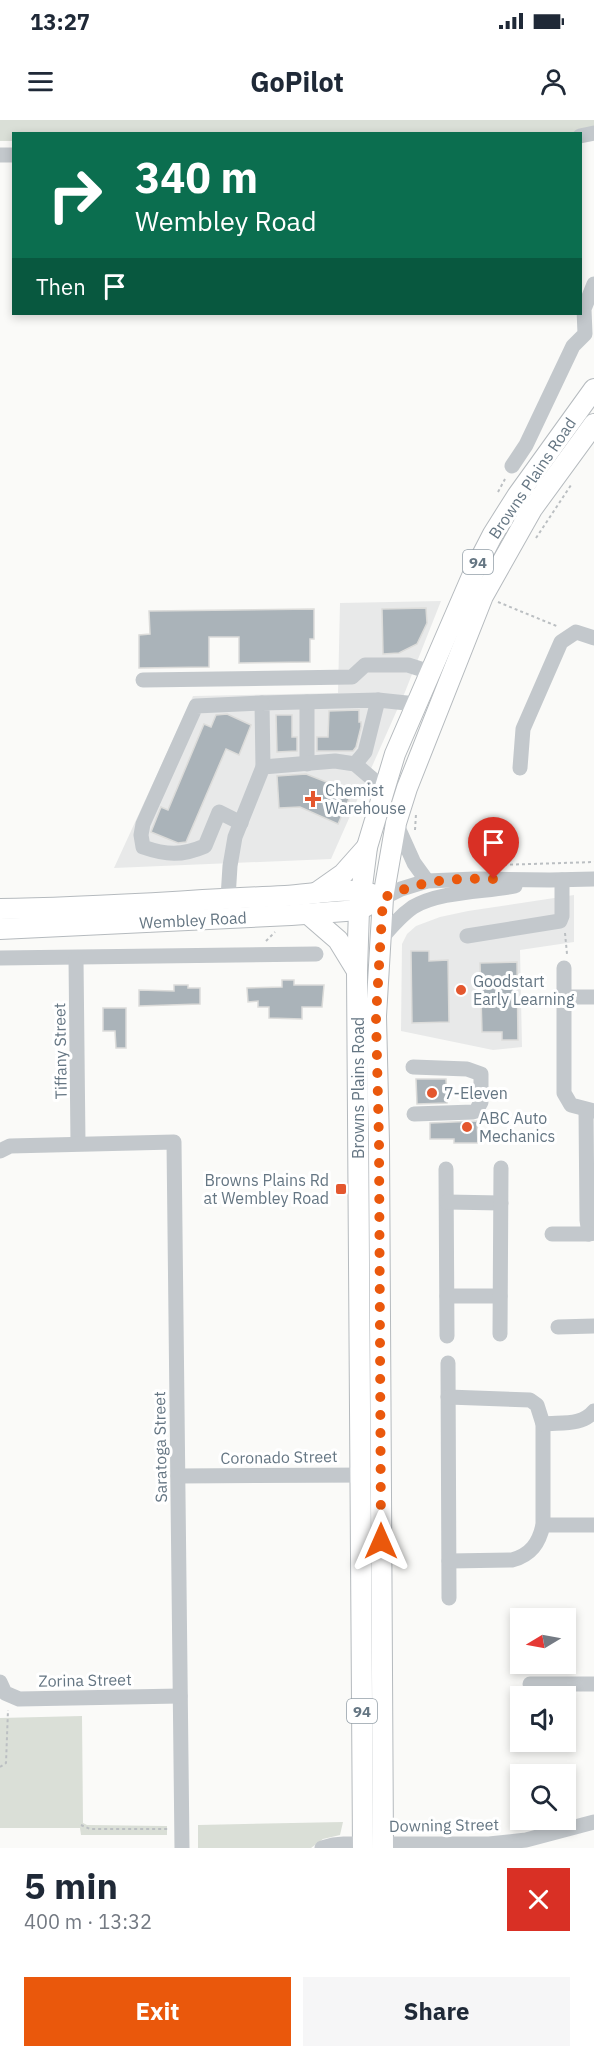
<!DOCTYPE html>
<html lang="en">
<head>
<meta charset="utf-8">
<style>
	body { margin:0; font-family:"IBM Plex Sans",sans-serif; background:#f6f6f7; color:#1f2937; height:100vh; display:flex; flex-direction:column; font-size:22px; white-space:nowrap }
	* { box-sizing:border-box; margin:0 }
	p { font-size:20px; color:#747a83 }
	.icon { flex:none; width:33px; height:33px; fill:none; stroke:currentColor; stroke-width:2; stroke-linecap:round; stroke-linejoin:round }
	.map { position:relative; height:1728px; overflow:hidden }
	.side { display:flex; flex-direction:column; background:#fff; flex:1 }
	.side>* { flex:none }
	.banner { position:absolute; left:12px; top:12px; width:570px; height:183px; border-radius:0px; box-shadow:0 3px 9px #0003; background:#0b6e4f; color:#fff; overflow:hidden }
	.needle { width:39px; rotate:260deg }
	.fabs { position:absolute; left:510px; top:1488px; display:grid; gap:12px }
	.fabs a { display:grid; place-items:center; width:66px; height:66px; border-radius:0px; background:#fff; box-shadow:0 3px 9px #0003; font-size:30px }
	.pin { position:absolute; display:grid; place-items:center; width:51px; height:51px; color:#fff; margin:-62px -26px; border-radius:50% 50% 50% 0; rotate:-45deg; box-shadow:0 0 6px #0007 }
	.pin .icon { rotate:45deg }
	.me { position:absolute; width:66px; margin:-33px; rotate:0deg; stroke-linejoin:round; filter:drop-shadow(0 0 4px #0008) }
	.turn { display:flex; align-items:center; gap:21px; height:126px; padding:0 24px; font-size:27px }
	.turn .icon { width:78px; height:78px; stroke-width:2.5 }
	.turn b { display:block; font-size:42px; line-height:51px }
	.then { display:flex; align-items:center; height:57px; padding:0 24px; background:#0003; gap:12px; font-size:22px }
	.round { display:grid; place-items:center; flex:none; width:63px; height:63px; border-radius:0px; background:#f6f6f7 }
	.head { display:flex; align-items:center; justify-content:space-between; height:102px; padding:0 24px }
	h1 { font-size:36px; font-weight:800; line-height:45px }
	.action { display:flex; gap:12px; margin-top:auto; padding:12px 24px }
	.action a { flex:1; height:69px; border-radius:0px; background:#ea580c; color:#fff; font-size:24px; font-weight:800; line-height:69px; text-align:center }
	.action a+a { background:#f6f6f7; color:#1f2937 }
	.status { display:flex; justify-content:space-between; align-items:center; height:42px; padding:0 30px; background:#fff; direction:ltr }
	.status svg { height:16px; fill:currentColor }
	header { display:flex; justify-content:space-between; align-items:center; height:78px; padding:0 24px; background:#fff; font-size:27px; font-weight:800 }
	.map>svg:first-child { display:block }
</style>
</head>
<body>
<div class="status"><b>13:27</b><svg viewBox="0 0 49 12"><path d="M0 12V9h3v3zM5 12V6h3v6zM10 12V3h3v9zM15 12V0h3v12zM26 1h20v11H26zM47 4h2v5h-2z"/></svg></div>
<header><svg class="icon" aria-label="menu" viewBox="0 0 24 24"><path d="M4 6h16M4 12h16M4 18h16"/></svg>GoPilot<svg class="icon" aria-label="person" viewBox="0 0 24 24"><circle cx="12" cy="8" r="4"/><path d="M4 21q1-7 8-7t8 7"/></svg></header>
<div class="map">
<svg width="594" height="1728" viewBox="0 0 594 1728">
	<rect width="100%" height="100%" fill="#fafaf8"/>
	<g fill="#e8e9e9">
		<polygon points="441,481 405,572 331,739 114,748 193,576 338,573 340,483"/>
		<polygon points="574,775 574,822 520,830 522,927 493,930 401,911 402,824 407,814 416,806 440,797 468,791"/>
	</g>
	<g fill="#dadfd7">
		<polygon points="0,0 594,0 594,13 14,14 13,21 0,21"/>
		<polygon points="82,1596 83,1703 87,1705 167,1706 167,1715 81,1715 80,1708 0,1708 0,1598"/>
		<polygon points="343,1702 340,1715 323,1719 311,1728 198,1728 198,1705"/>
	</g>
	<g fill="#aab3b9" stroke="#dcdcda" stroke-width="1.5">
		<polygon points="426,488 427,503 417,524 399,533 383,534 382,489"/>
		<polygon points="314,489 314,519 310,519 310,542 239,543 239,517 209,517 209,547 139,548 139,515 150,514 149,491"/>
		<polygon points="359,590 359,602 361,602 361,607 356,627 353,631 317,631 317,617 328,617 329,591"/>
		<polygon points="227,594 251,605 239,635 226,629 186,722 178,723 151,712 161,687 168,690 204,604 211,607 216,595"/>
		<polygon points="276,595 292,595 292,617 297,617 297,631 277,632"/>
		<polygon points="306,654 352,672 338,704 300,687 279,688 277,656"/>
		<polygon points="411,831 429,831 429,841 448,840 449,902 412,903"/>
		<polygon points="517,842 518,920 502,920 502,912 482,912 480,843"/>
		<polygon points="282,860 294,860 294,865 324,865 322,887 302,887 302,899 269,898 269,887 258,887 258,881 248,882 247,868 282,867"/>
		<polygon points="174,865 188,865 188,868 200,868 200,884 139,886 139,870 174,871"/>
		<polygon points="103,888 126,888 126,928 116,928 115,911 103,911"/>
		<polygon points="416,959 446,959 447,983 417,984"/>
		<polygon points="477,1001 478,1023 454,1023 454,1019 430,1019 430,1003"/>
	</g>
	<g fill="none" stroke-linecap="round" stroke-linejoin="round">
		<defs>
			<g id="major">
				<polyline points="316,773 343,754 367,727"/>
				<path d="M0,789C95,788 190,780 285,776C309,775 351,766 372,774"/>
				<polyline points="308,794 338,820 357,851"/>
				<polyline points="0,809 291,795 359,790 370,784"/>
				<polyline points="363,1728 357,851 359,790 367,727 395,634 476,447 493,414 517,376 594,269"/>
				<polyline points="383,1728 379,1022 376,896 383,778 396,703 407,668 483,476 532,389 594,304"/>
			</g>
		</defs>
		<use href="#major" stroke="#b5babe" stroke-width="22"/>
		<g stroke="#bbbfc2" stroke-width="2" stroke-dasharray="3 3" stroke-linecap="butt">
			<polyline points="498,372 505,359"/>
			<polyline points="536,418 571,365"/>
			<polyline points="498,482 559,507"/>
			<polyline points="415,710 416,694"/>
			<polyline points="498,745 594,742"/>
			<polyline points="565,813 567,834"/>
			<polyline points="266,821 275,812"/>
			<polyline points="0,1647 6,1643 8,1590"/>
			<polyline points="81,1705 90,1709 169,1709"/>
		</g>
		<g stroke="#c3c8cc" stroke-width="15">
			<polyline points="580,16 594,13"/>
			<polyline points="0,35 14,35"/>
			<polyline points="512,346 526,325 573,226 585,214 584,189 594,164"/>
			<polyline points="143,560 352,557 365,545 408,545 430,552"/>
			<polyline points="378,580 416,584"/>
			<polyline points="307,582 307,644"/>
			<polyline points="263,647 262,583 378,580 365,632 355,644"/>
			<polyline points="520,648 523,609 561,522 576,512 594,518"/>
			<path d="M241,703L219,692L205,726C182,736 166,735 143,727L141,715L143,704L196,586L262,583"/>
			<polyline points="396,703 414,743 427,761"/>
			<polyline points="228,778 230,746 235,717 263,647 335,641 355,644 383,668"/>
			<polyline points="383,778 401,769 427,761 475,759 550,760 594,759"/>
			<polyline points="467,816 560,801 562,796 562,760"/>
			<path d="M380,820C390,808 400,796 413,787C440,771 484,772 515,766"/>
			<polyline points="0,838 316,834"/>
			<polyline points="76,839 78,1023"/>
			<polyline points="564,848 564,973 571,985 594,991"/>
			<polyline points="564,877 594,877"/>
			<polyline points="413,947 467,949 481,954 481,982 476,991 473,992 414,994"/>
			<polyline points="586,990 587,1100 589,1114 594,1113"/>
			<polyline points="0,1031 10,1026 174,1022 182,1728"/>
			<polyline points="446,1049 447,1216"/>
			<polyline points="447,1082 501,1083"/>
			<polyline points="552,1114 589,1114"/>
			<polyline points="447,1176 500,1176"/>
			<polyline points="558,1207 594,1206"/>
			<polyline points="500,1214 501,1048"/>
			<polyline points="448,1243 449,1478"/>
			<path d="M448,1277L530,1280L537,1285L543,1304V1405C539,1423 531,1435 512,1440L449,1441"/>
			<path d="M543,1304C561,1302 582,1306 594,1291"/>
			<polyline points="178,1356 372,1355"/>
			<polyline points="543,1405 594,1405"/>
			<polyline points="0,1562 5,1573 19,1579 180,1576"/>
			<polyline points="530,1564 594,1564"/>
			<polyline points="322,1728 333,1725 344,1724 489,1724 526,1720 594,1702"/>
		</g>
		<use href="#major" stroke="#fff" stroke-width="20"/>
	</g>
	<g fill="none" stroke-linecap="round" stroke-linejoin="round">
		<path stroke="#ea580c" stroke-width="10" stroke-dasharray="0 18" d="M381,1421L379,1022L376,897L383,778C421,760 452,758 494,759"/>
	</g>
	<g fill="#e4572e" stroke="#fff" stroke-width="2">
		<path d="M310 670h6v6h6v6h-6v6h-6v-6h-6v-6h6z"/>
		<circle cx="461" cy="870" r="6"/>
		<circle cx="432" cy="973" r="6"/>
		<circle cx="467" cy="1007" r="6"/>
		<rect x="335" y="1063" width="12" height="12" rx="3"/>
	</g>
	<g text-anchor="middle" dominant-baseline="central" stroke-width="6" stroke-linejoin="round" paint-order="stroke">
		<g fill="#fff" stroke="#939fa8" stroke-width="1.5">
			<rect x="463" y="430" width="30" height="24" rx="4.5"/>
			<rect x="347" y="1579" width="30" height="24" rx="4.5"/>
		</g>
		<g font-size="15" font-weight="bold" fill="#657683">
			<text x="478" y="442">94</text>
			<text x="362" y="1591">94</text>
		</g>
		<g font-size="16" fill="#657683" stroke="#fff">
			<text transform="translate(532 358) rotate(-56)">Browns Plains Road</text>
			<text transform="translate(193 800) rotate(-3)">Wembley Road</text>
			<text transform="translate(60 931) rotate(-91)">Tiffany Street</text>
			<text transform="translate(358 968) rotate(-90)">Browns Plains Road</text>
			<text transform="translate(160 1327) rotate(-91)">Saratoga Street</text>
			<text transform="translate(279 1337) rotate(-1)">Coronado Street</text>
			<text transform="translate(85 1560) rotate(-1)">Zorina Street</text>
			<text transform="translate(444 1705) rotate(-1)">Downing Street</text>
		</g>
		<g font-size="16" fill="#657683" stroke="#fff" text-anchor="start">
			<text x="325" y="670">Chemist<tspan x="325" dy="18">Warehouse</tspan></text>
			<text x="473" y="861">Goodstart<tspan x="473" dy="18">Early Learning</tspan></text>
			<text x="444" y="973">7-Eleven</text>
			<text x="479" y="998">ABC Auto<tspan x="479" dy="18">Mechanics</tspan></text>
			<text x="329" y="1060" text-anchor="end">Browns Plains Rd<tspan x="329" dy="18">at Wembley Road</tspan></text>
		</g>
	</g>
</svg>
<div class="fabs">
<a><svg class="needle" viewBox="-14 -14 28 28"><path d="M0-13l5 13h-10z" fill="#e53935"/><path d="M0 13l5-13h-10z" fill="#747a83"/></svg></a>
<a><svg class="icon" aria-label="sound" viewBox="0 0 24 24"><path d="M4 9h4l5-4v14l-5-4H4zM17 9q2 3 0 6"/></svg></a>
<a><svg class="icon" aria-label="search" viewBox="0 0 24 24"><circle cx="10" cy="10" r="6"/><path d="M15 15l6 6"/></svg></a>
</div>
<div class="pin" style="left:494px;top:759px;background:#d93025"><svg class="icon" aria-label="arrive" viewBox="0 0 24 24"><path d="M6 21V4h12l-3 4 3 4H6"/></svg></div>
<svg class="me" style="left:381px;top:1421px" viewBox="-20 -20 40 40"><path d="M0-17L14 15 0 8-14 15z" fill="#ea580c" stroke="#fff" stroke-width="4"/></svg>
<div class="banner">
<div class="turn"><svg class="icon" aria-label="right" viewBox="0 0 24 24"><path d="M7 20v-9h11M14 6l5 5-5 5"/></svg><div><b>340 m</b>Wembley Road</div></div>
<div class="then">Then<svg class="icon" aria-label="arrive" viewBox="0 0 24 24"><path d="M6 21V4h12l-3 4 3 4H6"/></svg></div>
</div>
</div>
<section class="side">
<div class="head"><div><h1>5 min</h1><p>400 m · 13:32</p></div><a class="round" style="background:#d93025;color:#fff"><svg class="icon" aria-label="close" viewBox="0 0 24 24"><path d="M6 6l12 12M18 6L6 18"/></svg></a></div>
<div class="action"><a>Exit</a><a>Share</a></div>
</section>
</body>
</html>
